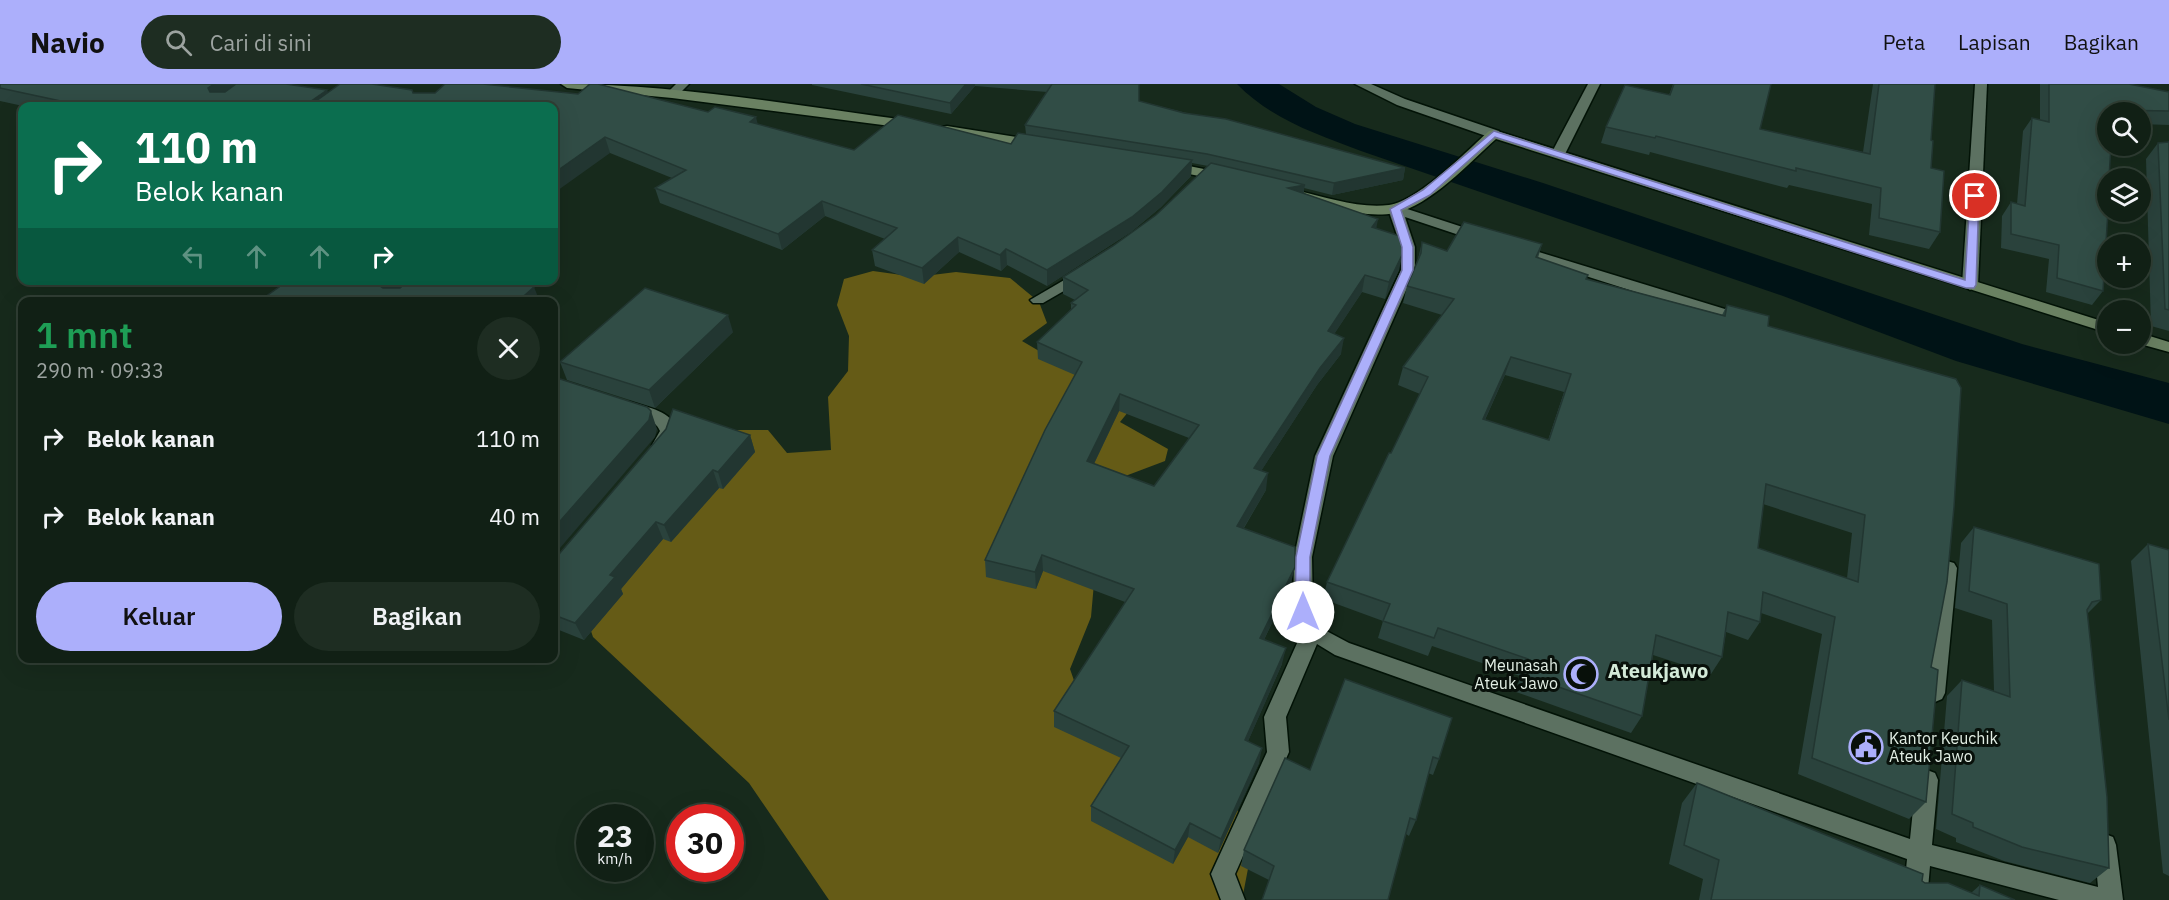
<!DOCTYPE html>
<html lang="id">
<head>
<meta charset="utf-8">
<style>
	body { margin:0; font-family:"IBM Plex Sans",sans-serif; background:#1e2d22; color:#f1f3f6; height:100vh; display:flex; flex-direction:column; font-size:22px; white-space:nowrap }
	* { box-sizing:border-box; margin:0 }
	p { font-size:20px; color:#9ca3a0 }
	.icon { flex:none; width:33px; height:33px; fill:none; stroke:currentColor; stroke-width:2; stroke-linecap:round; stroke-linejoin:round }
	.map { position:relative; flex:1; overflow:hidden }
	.panel { position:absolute; left:18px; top:213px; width:540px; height:366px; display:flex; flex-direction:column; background:#112015; border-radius:12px; box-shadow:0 6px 24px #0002,0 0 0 2px #303e34 }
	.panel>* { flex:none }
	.banner { position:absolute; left:18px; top:18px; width:540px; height:183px; border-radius:12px; box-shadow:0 6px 24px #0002,0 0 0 2px #303e34; background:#0b6e4f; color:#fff; overflow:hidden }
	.buttons { position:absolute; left:2097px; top:18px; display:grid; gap:12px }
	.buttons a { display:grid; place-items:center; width:54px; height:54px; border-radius:50%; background:#112015; box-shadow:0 6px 24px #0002,0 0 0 2px #303e34; font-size:30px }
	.speed { position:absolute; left:576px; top:720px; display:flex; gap:12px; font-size:30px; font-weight:700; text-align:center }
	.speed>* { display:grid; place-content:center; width:78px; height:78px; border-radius:50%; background:#112015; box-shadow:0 6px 24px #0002,0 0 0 2px #303e34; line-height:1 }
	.speed small { font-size:15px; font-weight:400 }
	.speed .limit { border:9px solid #d22; background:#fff; color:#111 }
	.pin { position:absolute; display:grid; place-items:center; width:51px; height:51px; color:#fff; margin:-26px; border:3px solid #fff; border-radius:50%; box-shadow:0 2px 6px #0007 }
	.me { position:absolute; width:66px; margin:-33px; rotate:0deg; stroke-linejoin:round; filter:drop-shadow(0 0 4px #0008) }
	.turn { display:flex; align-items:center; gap:21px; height:126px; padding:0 18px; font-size:27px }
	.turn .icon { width:78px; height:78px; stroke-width:2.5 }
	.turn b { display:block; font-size:42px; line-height:51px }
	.lanes { display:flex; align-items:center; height:57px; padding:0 18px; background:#0003; justify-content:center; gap:30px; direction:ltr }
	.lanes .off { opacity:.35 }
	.round { display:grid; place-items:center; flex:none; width:63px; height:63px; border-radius:32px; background:#1e2d22 }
	.overview { display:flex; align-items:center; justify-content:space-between; height:102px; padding:0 18px }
	h1 { font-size:36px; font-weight:600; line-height:45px; color:#1e9e55 }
	.button { display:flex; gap:12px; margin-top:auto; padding:12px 18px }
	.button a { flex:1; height:69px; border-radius:36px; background:#acaffb; color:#111; font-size:24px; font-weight:600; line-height:69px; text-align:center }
	.button a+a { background:#1e2d22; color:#f1f3f6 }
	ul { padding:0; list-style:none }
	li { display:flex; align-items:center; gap:18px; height:78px; padding:0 18px }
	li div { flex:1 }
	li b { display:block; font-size:22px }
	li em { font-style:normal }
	header { display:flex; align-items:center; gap:36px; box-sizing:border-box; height:84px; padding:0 30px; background:#acaffb; color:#111 }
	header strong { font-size:28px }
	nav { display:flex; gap:33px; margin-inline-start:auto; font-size:21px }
	.search { width:420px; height:54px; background:#1e2d22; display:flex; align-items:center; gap:15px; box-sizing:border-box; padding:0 21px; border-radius:33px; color:#9ca3a0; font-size:22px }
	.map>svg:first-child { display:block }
</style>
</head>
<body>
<header>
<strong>Navio</strong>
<div class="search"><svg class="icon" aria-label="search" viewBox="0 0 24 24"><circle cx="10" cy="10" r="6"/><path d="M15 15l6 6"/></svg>Cari di sini</div>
<nav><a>Peta</a><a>Lapisan</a><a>Bagikan</a></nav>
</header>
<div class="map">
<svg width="2169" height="816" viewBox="0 0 2169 816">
	<rect width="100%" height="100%" fill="#172a1c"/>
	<polygon fill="#655b16" points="873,187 916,193 956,188 1010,194 1039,218 1047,239 1022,257 1133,322 1120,338 1168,365 1165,377 1120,394 1094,499 1091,533 1070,585 1086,631 1219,688 1240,732 1251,769 1242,816 829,816 749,699 593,553 579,511 722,346 768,346 787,369 831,366 828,313 848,287 849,252 837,221 844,195"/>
	<path fill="#001316" d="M1237,0H1279L1316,23L1355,40L1543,99L2022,260L2169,299V340L1956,277L1783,212L1361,67C1316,50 1271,35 1237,0Z"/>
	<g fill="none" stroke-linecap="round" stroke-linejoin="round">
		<defs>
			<g id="street">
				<polygon points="676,0 689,0 676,13 668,13 666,10"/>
				<polygon points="1355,0 1371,0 1405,15 1499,47 1500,50 1499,53 1489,53 1397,21"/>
				<polygon points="1588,0 1600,0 1565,70 1563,73 1553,73 1551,70"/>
				<polygon points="1975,0 1987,0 1978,201 1970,206 1962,201"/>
				<polygon points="1395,121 1487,151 1489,154 1482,158 1477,157 1405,133 1415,163 1415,186 1333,372 1312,473 1313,528 1319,543 1349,559 1910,755 1916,696 1919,689 1927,686 1935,689 1938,696 1932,761 2098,803 2094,761 2097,753 2105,750 2113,753 2116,761 2123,816 2059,816 1930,782 1927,816 1903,816 1907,775 1335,571 1317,560 1286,633 1289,668 1235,790 1245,816 1221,816 1211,790 1267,668 1264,633 1302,548 1293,528 1294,473 1315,372 1401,186 1401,163 1388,125"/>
				<polygon points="1516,161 1751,233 1753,237 1751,241 1739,241 1511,168 1509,165 1511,162"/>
				<polygon points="1083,185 1090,190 1088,193 1043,219 1033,219 1030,216"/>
				<path d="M630,318C649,324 671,326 678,347L667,365H655L652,361L660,347C655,334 636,332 624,328L622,324L624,320Z"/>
				<polygon points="1947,477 1954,479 1957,484 1945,609 1942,615 1935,618 1928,615 1925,609 1937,484 1940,479"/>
			</g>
			<g id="secondary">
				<path d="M561,0C679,0 797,22 914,37L920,41L914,45L672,14L567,4Z"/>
				<polygon points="947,42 1035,56 1042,60 1035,64 942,49 941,46 942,43"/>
				<path d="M1494,46L2108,239V249L1496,55C1470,78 1430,122 1395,129C1364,135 1328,122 1298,115L1291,111L1298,107C1326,113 1360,125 1389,121C1418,117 1467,67 1489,47Z"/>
				<polygon points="1169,78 1224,89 1231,93 1224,97 1164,85 1162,82 1164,79"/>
				<polygon points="2140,249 2169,258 2169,268 2140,260"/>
			</g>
		</defs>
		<use href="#street" stroke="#021206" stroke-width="3"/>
		<use href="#secondary" stroke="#021206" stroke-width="3"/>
		<use href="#street" fill="#5c7161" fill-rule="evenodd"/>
		<use href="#secondary" fill="#6a8162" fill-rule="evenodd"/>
	</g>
	<g fill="#2a423c" fill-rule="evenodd">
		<path d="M0,0L328,8L413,9L758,40L854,66L1011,60L1026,50L1025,41L1047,8L975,2L951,30L812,1V0H1139V17L1405,84L1403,96L1332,111L1304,104V109L1376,144L1399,186L1385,215L1362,208L1334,250L1341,270L1317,301L1261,387L1266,406L1244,444L1291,499L1264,556L1282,580L1248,657L1259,679L1218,769L1188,753L1173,780L1091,737V722L1121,674L1054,643V627L1125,518L1043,487L1036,505L986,493L985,476L1075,291L1038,275L1037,258L1071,226V219L1075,216L1063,210V193L1113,162L1156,131L1208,82L1192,79L1191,92L1161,123L1131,148L1047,202L1007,181L1001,187L959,168L924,200L875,182L872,166L885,155L825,132L782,166L660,119L655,104L672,94L610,69L554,22H23L0,17ZM1119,327L1189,354L1154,402L1094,380Z"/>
		<polygon points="1673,0 1771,0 1760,45 1863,68 1873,0 1935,0 1931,56 1931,84 1940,148 1929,165 1869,151 1872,120 1789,101 1787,104 1650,68 1649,71 1601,59 1606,43 1669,11"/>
		<polygon points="2040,0 2129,0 2169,8 2169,41 2140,40 2140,28 2108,28 2103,207 2092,221 2046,208 2049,175 2001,164 2002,132 2011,118 2017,120 2023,47 2032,34 2040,36"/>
		<polygon points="2169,58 2169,247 2151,242 2146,75 2158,59"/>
		<path d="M1422,158L1447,167L1542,160L1538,174L1587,195L1722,231L1727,221L1768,242L1956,295L1931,583L1926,718L1909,735L1798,690L1822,550L1761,529L1760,538L1748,556L1726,548L1722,573L1711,590L1653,571L1642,632L1631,649L1516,608L1520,592L1432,562L1428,572L1378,554L1383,537L1323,515L1327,498L1420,310L1398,301L1403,283L1442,231L1403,219L1407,202L1417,179ZM1505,291L1564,308L1548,356L1485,336ZM1763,420L1852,449L1847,494L1758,464Z"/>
		<polygon points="733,248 655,324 567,296 560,278"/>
		<polygon points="750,351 755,368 723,405 719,404 671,458 663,455 621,505 623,510 584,556 554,544 554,476"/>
		<polygon points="1974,443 2101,516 2087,530 2109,784 2090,799 2004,777 1956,758 1956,754 1936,745 1947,612 1962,596 1994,607 1992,536 1955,524 1961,459"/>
		<polygon points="2148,460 2169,466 2169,792 2163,789 2131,477"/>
		<polygon points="1345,595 1439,675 1433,691 1428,689 1416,736 1409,752 1406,750 1269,796 1241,782 1244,766 1310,686"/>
		<polygon points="1697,699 1922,797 1925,799 1971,809 1980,801 2015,816 1699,816 1703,795 1669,780 1682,719"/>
	</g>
	<g fill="#223631">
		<polygon points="214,0 246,0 218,20 210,8 208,4"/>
		<polygon points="966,0 975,0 975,2 951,30 950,19"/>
		<polygon points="327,6 335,22 304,22"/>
		<polygon points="756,33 760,49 750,38"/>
		<polygon points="605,53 610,69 554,109 554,89"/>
		<polygon points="1192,76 1191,92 1161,123 1131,148 1047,202 1047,186"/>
		<polygon points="1405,84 1403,96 1332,111 1334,99"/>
		<polygon points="1305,101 1302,117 1288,104"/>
		<polygon points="822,117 825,132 782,166 778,150"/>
		<polygon points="1378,135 1375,152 1372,143"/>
		<polygon points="554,139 558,151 554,154"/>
		<polygon points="958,153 959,168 924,200 922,184"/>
		<polygon points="1006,165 1007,181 1001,187 1000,171"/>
		<polygon points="1403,169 1399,186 1385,215 1389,198"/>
		<polygon points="1365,191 1362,208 1325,264 1328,247"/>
		<polygon points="386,196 412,196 389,218 380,202"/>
		<polygon points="534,203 540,218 517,218"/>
		<polygon points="728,231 733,248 655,324 649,306"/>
		<polygon points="1344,254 1341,270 1317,301 1252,401 1254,384 1320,284"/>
		<polygon points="1511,273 1505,291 1477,353 1483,335"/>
		<polygon points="1120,310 1119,327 1087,394 1087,377"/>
		<polygon points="651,327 657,345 655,353 554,471 554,444"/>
		<polygon points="750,351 755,368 723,405 718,388"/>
		<polygon points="713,386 719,404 671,458 664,441"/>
		<polygon points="1268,389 1266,406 1235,458 1237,442"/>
		<polygon points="656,438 663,455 621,505 623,510 584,556 575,539 610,491"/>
		<polygon points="1042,471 1043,487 1036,505 1035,488"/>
		<polygon points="1295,483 1291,499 1257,570 1260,554"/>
		<polygon points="1286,564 1282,580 1242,671 1245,656"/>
		<polygon points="1262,664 1259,679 1218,769 1221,755"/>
		<polygon points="1190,739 1188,753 1173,780 1175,766"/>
	</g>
	<g fill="#314d46" stroke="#223631" stroke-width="1.5" fill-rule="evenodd">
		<polygon points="0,0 214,0 208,4 210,8 225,8 236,0 286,0 327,6 304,22 84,22 0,4"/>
		<polygon points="340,0 372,0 412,6 413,9 435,9 445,0 483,0 578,10 590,0 598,0 708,28 715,23 756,33 750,38 854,66 898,31 1011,60 1018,49 1192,76 1162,108 1132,133 1047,186 1006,165 1000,171 958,153 922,184 872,166 897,144 822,117 778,150 655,104 686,86 605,53 554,89 554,22 309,22"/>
		<polygon points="861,0 966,0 950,19"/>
		<polygon points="1052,0 1139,0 1139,17 1184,29 1226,35 1405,84 1334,99 1207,70 1025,41"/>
		<polygon points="1674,0 1771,0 1760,45 1870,70 1879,0 1935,0 1931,56 1933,57 1931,84 1944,87 1940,148 1879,134 1881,104 1796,84 1796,87 1656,52 1655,54 1606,43 1625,1 1670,11"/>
		<polygon points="2049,0 2129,0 2169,8 2169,27 2113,26 2113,28 2108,28 2108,62 2111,62 2109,94 2108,94 2108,127 2103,207 2057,194 2059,161 2011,150 2011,118 2025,122 2032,34 2049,38"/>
		<polygon points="2169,58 2169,226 2165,225 2158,59"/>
		<path d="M1211,79L1305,101L1288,104L1378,135L1372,143L1403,153V169L1389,198L1365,191L1328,247L1344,254L1320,284L1254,384L1268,389L1237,442L1295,463V483L1260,554L1286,564L1245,656L1262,664L1221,755L1190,739L1175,766L1091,722L1129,662L1054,627L1134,505L1042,471L1035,488L985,476L1045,346L1082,278L1037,258L1076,221L1071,219L1088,206L1063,193L1113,162L1156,131ZM1120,310L1199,341L1154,402L1087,377Z"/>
		<path d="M1464,138L1542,160L1536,173L1588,191L1586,195L1725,232L1727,221L1769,232L1768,242L1956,295L1961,304L1954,423L1947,498L1931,583L1938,586L1926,718L1812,674L1835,533L1763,508L1760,538L1728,528L1722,573L1656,551L1642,632L1524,591L1528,575L1438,544L1434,554L1383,537L1390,520L1327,498L1389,369H1391L1428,293L1403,283L1454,215L1407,202L1421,169L1422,158L1447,167ZM1511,273L1571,290L1549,356L1483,335ZM1766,400L1865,431L1858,498L1758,464Z"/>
		<polygon points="289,196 386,196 380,202 383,204 400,204 409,196 511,196 534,203 517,218 258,218"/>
		<polygon points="645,204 728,231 649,306 560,278"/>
		<polygon points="554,293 647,323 651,327 649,336 554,444"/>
		<polygon points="673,325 750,351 718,388 713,386 664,441 656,438 610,491 615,493 575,539 554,531 554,476 666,345"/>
		<polygon points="1974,443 2099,480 2101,516 2092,518 2087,526 2107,713 2109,784 2022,763 1973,743 1973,739 1952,730 1962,596 2010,613 2007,520 1969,507"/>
		<polygon points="2148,460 2169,466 2169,636"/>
		<polygon points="1345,595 1452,634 1439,675 1433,673 1416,736 1410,734 1388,816 1262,816 1274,782 1244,766 1285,674 1310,686"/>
		<polygon points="1697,699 1923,790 1922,797 1925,799 1948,799 1979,812 1980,801 2015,816 1711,816 1719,776 1684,761"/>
	</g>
	<polygon fill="#acaffb" stroke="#7072a3" stroke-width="1.5" points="1494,47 1965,196 1970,112 1979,110 1976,201 1974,204 1966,204 1495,53 1430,111 1401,126 1413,163 1413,186 1330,372 1310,473 1310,528 1308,533 1297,533 1295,528 1296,473 1317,372 1402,186 1402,163 1390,125 1423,106"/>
	<defs>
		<symbol id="mosque-ring" viewBox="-11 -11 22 22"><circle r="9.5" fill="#08100a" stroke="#acaffb" stroke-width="1.5"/><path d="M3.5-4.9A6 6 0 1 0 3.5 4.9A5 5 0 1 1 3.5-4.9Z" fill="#acaffb"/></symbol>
		<symbol id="civic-ring" viewBox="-11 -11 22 22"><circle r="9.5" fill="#08100a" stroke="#acaffb" stroke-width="1.5"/><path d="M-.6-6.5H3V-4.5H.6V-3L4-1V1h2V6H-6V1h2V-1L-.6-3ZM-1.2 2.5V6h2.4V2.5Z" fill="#acaffb"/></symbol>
	</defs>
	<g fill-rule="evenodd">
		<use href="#mosque-ring" x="1562" y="571" width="38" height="38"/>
		<use href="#civic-ring" x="1847" y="644" width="38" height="38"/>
	</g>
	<g text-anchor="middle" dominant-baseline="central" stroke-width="6" stroke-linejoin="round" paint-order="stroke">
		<g font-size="16" fill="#e2eee4" stroke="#08100a" text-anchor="end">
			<text x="1558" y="581">Meunasah<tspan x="1558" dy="18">Ateuk Jawo</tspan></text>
			<text x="1889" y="654" text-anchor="start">Kantor Keuchik<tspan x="1889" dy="18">Ateuk Jawo</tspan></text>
		</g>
		<g font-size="20" font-weight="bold" fill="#d3ead8" stroke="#08100a">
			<text x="1658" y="586">Ateukjawo</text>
		</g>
	</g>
</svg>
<div class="buttons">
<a><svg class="icon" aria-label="search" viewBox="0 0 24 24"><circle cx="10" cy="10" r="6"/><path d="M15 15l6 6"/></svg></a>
<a><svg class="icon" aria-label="layers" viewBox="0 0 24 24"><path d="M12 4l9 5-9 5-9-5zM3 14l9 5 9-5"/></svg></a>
<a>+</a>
<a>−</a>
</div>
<div class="speed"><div>23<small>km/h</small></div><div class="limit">30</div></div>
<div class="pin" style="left:1975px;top:112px;background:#d93025"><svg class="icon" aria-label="arrive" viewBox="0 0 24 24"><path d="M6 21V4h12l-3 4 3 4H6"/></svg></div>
<svg class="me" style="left:1303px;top:528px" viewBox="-20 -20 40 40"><circle r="19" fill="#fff"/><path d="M0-13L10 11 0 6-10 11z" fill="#acaffb"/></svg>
<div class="banner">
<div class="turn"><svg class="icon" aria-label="right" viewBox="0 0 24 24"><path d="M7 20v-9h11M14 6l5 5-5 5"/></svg><div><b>110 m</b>Belok kanan</div></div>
<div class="lanes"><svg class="icon off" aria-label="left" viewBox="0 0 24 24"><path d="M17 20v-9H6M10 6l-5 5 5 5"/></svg><svg class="icon off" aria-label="ahead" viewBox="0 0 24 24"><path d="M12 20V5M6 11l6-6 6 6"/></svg><svg class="icon off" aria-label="ahead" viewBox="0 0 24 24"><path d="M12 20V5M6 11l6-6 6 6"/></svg><svg class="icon" aria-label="right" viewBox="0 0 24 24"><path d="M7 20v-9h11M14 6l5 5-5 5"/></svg></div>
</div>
<section class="panel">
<div class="overview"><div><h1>1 mnt</h1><p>290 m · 09:33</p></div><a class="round"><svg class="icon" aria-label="close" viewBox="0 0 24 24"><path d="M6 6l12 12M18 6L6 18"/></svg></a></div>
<ul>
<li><svg class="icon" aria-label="right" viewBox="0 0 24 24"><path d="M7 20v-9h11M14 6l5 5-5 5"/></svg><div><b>Belok kanan</b></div><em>110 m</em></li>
<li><svg class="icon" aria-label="right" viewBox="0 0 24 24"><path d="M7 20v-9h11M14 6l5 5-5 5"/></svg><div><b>Belok kanan</b></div><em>40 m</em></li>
</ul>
<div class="button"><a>Keluar</a><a>Bagikan</a></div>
</section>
</div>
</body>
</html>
